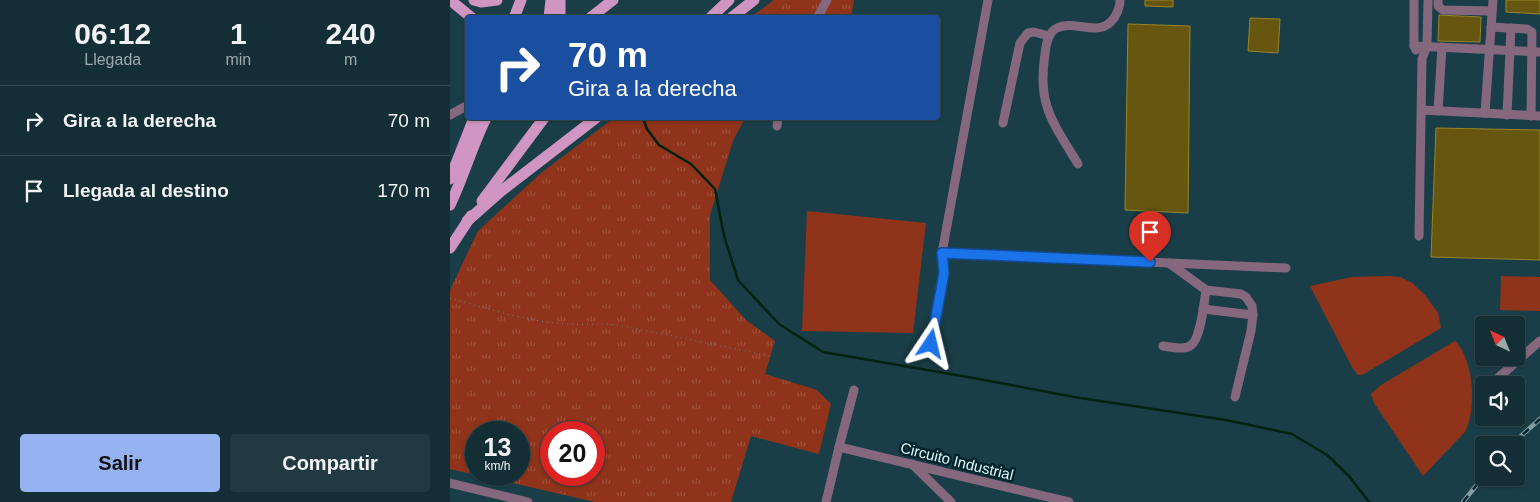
<!DOCTYPE html>
<html lang="es">
<head>
<meta charset="utf-8">
<style>
	body { margin:0; font-family:Helvetica,sans-serif; background:#213a41; color:#f1f3f6; height:100vh; display:flex; flex-direction:column; font-size:19px; white-space:nowrap }
	* { box-sizing:border-box; margin:0 }
	p { font-size:16px; color:#9da8ad }
	.icon { flex:none; width:28px; height:28px; fill:none; stroke:currentColor; stroke-width:2; stroke-linecap:round; stroke-linejoin:round }
	.map { position:relative; flex:1; overflow:hidden }
	.sheet { display:flex; flex-direction:column; background:#142e35; width:450px }
	.sheet>* { flex:none }
	.guide { position:absolute; left:15px; top:15px; width:475px; height:105px; border-radius:5px; box-shadow:0 1px 4px #0004,0 0 0 1px #334a50; background:#1a4fa0; color:#fff; overflow:hidden }
	.needle { width:32px; rotate:317deg }
	.fabs { position:absolute; left:1025px; top:316px; display:grid; gap:10px }
	.fabs a { display:grid; place-items:center; width:50px; height:50px; border-radius:5px; background:#142e35; box-shadow:0 1px 4px #0004,0 0 0 1px #334a50; font-size:25px }
	.speed { position:absolute; left:15px; top:421px; display:flex; gap:10px; font-size:25px; font-weight:700; text-align:center }
	.speed>* { display:grid; place-content:center; width:65px; height:65px; border-radius:50%; background:#142e35; box-shadow:0 1px 4px #0004,0 0 0 1px #334a50; line-height:1 }
	.speed small { font-size:12px; font-weight:400 }
	.speed .limit { border:8px solid #d22; background:#fff; color:#111 }
	.pin { position:absolute; display:grid; place-items:center; width:42px; height:42px; color:#fff; margin:-51px -21px; border-radius:50% 50% 50% 0; rotate:-45deg; box-shadow:0 0 5px #0007 }
	.pin .icon { rotate:45deg }
	.me { position:absolute; width:55px; margin:-28px; rotate:10deg; stroke-linejoin:round; filter:drop-shadow(0 0 4px #0008) }
	.turn { display:flex; align-items:center; gap:18px; height:105px; padding:0 20px; font-size:22px }
	.turn .icon { width:65px; height:65px; stroke-width:2.5 }
	.turn b { display:block; font-size:35px; line-height:42px }
	.eta { display:flex; justify-content:space-evenly; align-items:center; height:85px; text-align:center }
	.eta b { font-size:30px; font-weight:800; line-height:35px }
	.primary-button { display:flex; gap:10px; margin-top:auto; padding:10px 20px }
	.primary-button a { flex:1; height:58px; border-radius:5px; background:#95b2f1; color:#111; font-size:20px; font-weight:800; line-height:58px; text-align:center }
	.primary-button a+a { background:#213a41; color:#f1f3f6 }
	ul { padding:0; list-style:none }
	li { display:flex; align-items:center; gap:15px; height:70px; padding:0 20px; border-top:1px solid #334a50 }
	li div { flex:1 }
	li b { display:block; font-size:19px }
	li em { font-style:normal }
	main { display:flex; flex:1; min-height:0 }
	.map>svg:first-child { display:block }
</style>
</head>
<body>
<main>
<section class="sheet">
<div class="eta">
<div><b>06:12</b><p>Llegada</p></div>
<div><b>1</b><p>min</p></div>
<div><b>240</b><p>m</p></div>
</div>
<ul>
<li><svg class="icon" aria-label="right" viewBox="0 0 24 24"><path d="M7 20v-9h11M14 6l5 5-5 5"/></svg><div><b>Gira a la derecha</b></div><em>70 m</em></li>
<li><svg class="icon" aria-label="arrive" viewBox="0 0 24 24"><path d="M6 21V4h12l-3 4 3 4H6"/></svg><div><b>Llegada al destino</b></div><em>170 m</em></li>
</ul>
<div class="primary-button"><a>Salir</a><a>Compartir</a></div>
</section>
<div class="map">
<svg width="1090" height="502" viewBox="0 0 1090 502">
	<defs>
		<pattern id="grass-tufts" width="24" height="20" patternUnits="userSpaceOnUse" patternTransform="scale(1.25)"><rect width="24" height="20" fill="#8f331a"/><path d="M3 7l-1-3M5 7V3M7 7l1-3M15 17l-1-3M17 17v-4M19 17l1-3" fill="none" stroke="#9f513c"/></pattern>
	</defs>
	<rect width="100%" height="100%" fill="#1a3e47"/>
	<g fill="url(#grass-tufts)" fill-rule="evenodd">
		<polygon points="324,0 404,0 401,17 300,18"/>
		<path d="M164,118H295L283,141L260,215V280L296,320L325,341L315,374L367,390L381,404L369,454L301,436L281,502H145L28,475H69V432H26V475L0,469V290L28,231L91,173ZM101,432H144V475H101Z"/>
	</g>
	<g fill="#8f331a">
		<polygon points="357,211 476,223 463,333 352,331"/>
		<polygon points="938,276 950,277 962,283 975,295 988,313 991,328 912,375 908,375 903,369 860,286 902,277"/>
		<polygon points="1051,276 1090,277 1090,311 1050,310"/>
		<path d="M1005,341C1024,359 1027,409 1015,432L973,476L924,403L921,394L931,385Z"/>
	</g>
	<g fill="none" stroke-linecap="round" stroke-linejoin="round">
		<polyline stroke="#002310" stroke-width="2.5" points="193,118 197,129 209,145 241,164 265,189 274,236 288,280 329,324 373,352 529,379 624,397 776,420 842,434 877,455 899,476 919,502"/>
	</g>
	<g fill="#665610" stroke="#99842b">
		<polygon points="695,0 723,0 723,7 695,6"/>
		<polygon points="1056,0 1090,0 1090,14 1056,12"/>
		<polygon points="989,15 1031,17 1030,42 988,41"/>
		<polygon points="800,18 830,19 828,53 798,51"/>
		<polygon points="678,24 740,26 738,213 675,210"/>
		<polygon points="986,128 1090,130 1090,260 981,257"/>
	</g>
	<g fill="none" stroke-linecap="round" stroke-linejoin="round">
		<path stroke="#64828a" stroke-width="1" stroke-dasharray="1 4" stroke-linecap="butt" d="M0,298C38,309 78,322 118,324C135,325 151,323 168,325L320,356"/>
		<g stroke="#85687e" stroke-width="9">
			<polyline points="538,0 492,253 836,268"/>
			<polyline points="964,0 964,46 966,50"/>
			<polyline points="988,0 988,6 993,10 1042,11"/>
			<polyline points="367,18 377,0"/>
			<polyline points="1041,27 1077,29 1082,32 1081,116"/>
			<polyline points="964,46 1090,52"/>
			<polyline points="972,110 1090,116"/>
			<polyline points="988,111 992,47"/>
			<polyline points="1035,113 1043,0"/>
			<polyline points="0,115 18,105"/>
			<polyline points="1057,115 1061,28"/>
			<polyline points="553,123 570,43 578,33 584,32 599,36"/>
			<polyline points="327,126 328,118"/>
			<path d="M628,164C603,122 587,106 595,54C596,45 598,32 607,28C625,19 650,39 664,18C668,12 670,7 670,0"/>
			<polyline points="969,236 972,59 977,46 978,0"/>
			<polyline points="719,263 756,290 791,294 796,297 802,306 803,315 801,331 785,397"/>
			<polyline points="753,309 803,315"/>
			<polyline points="481,344 494,273 492,253"/>
			<path d="M713,346C721,347 733,350 740,346C751,340 754,302 756,290"/>
			<polyline points="1040,385 1090,341"/>
			<polyline points="404,390 389,447 619,502"/>
			<polyline points="462,464 501,502"/>
			<polyline points="0,483 78,502"/>
			<polyline points="376,502 389,447"/>
		</g>
		<g stroke="#d095c2" stroke-width="11">
			<polyline points="0,0 22,18"/>
			<polyline points="24,0 31,2 47,0"/>
			<polyline points="110,0 110,18"/>
			<polyline points="64,18 71,0"/>
			<polyline points="99,18 101,0"/>
			<polyline points="140,18 163,0"/>
			<polyline points="260,18 279,0"/>
			<polyline points="281,18 304,0"/>
			<polyline points="0,179 24,118"/>
			<polyline points="32,201 94,118"/>
			<path d="M0,205C14,176 22,146 36,118"/>
			<polyline points="17,221 50,192 146,118"/>
			<polyline points="0,248 21,216"/>
		</g>
		<defs>
			<g id="rail">
				<polyline points="1061,445 1090,419"/>
				<polyline points="1013,502 1034,476"/>
			</g>
		</defs>
		<use href="#rail" stroke="#829ea4" stroke-width="4.5"/>
		<use href="#rail" stroke="#00252d" stroke-width="2.5" stroke-dasharray="8" stroke-linecap="butt"/>
	</g>
	<g fill="none" stroke-linecap="round" stroke-linejoin="round">
		<defs>
			<polyline id="route" points="481,344 494,273 492,253 700,262"/>
		</defs>
		<use href="#route" stroke="#114b97" stroke-width="12"/>
		<use href="#route" stroke="#1a73e8" stroke-width="9"/>
	</g>
	<g text-anchor="middle" dominant-baseline="central" stroke-width="5" stroke-linejoin="round" paint-order="stroke">
		<g font-size="15" fill="#e4f8fd" stroke="#00252d">
			<text transform="translate(507 461) rotate(14)">Circuito Industrial</text>
		</g>
	</g>
</svg>
<div class="fabs">
<a><svg class="needle" viewBox="-14 -14 28 28"><path d="M0-13l5 13h-10z" fill="#e53935"/><path d="M0 13l5-13h-10z" fill="#9da8ad"/></svg></a>
<a><svg class="icon" aria-label="sound" viewBox="0 0 24 24"><path d="M4 9h4l5-4v14l-5-4H4zM17 9q2 3 0 6"/></svg></a>
<a><svg class="icon" aria-label="search" viewBox="0 0 24 24"><circle cx="10" cy="10" r="6"/><path d="M15 15l6 6"/></svg></a>
</div>
<div class="speed"><div>13<small>km/h</small></div><div class="limit">20</div></div>
<div class="pin" style="left:700px;top:262px;background:#d93025"><svg class="icon" aria-label="arrive" viewBox="0 0 24 24"><path d="M6 21V4h12l-3 4 3 4H6"/></svg></div>
<svg class="me" style="left:481px;top:344px" viewBox="-20 -20 40 40"><path d="M0-17L14 15 0 8-14 15z" fill="#1a73e8" stroke="#fff" stroke-width="4"/></svg>
<div class="guide">
<div class="turn"><svg class="icon" aria-label="right" viewBox="0 0 24 24"><path d="M7 20v-9h11M14 6l5 5-5 5"/></svg><div><b>70 m</b>Gira a la derecha</div></div>
</div>
</div>
</main>
</body>
</html>
